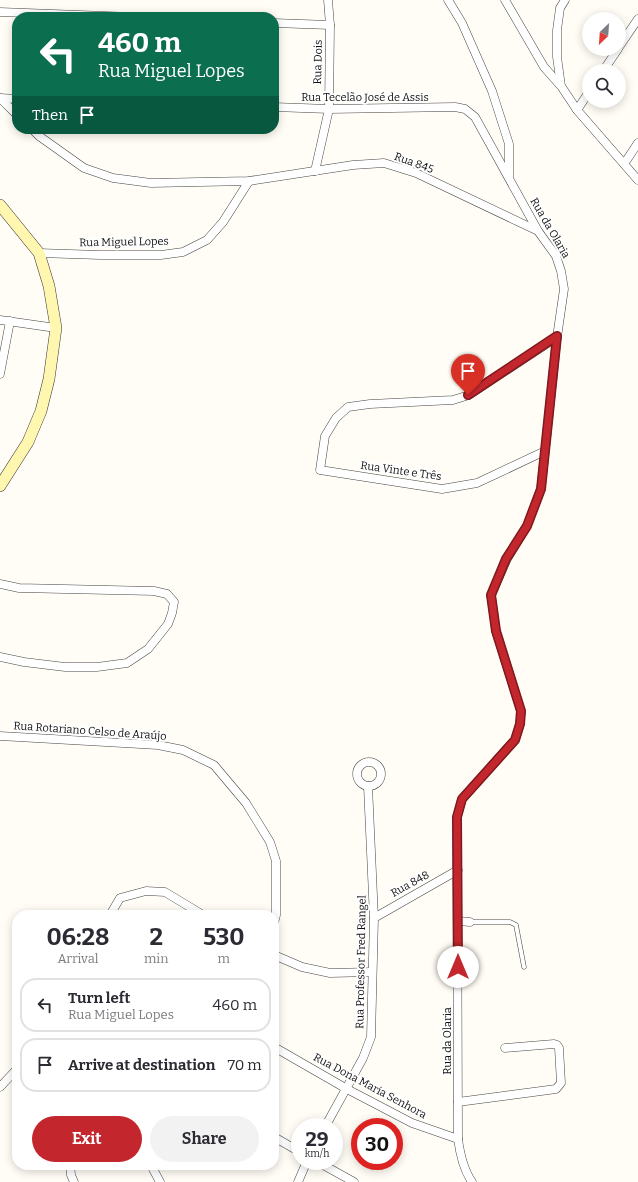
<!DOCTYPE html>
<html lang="en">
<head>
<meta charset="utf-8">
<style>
	body { margin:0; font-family:Bitter,serif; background:#f2f2f3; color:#2b2b33; height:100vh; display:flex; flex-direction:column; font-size:15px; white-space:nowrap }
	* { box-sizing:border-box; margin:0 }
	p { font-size:13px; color:#7c7c81 }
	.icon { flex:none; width:22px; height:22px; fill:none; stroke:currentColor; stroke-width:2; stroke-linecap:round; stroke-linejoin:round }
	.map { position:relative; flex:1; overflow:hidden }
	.panel { position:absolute; left:12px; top:910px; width:267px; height:260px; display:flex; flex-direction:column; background:#fff; border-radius:16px; box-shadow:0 2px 10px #0003 }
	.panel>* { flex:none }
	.banner { position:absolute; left:12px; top:12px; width:267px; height:122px; border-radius:16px; box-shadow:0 2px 10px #0003; background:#0b6e4f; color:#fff; overflow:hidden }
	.needle { width:26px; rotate:205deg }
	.fabs { position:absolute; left:582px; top:12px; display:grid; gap:8px }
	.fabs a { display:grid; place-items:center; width:44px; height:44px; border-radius:50%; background:#fff; box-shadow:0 2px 10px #0003; font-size:20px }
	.speed { position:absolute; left:291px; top:1118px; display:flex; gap:8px; font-size:20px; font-weight:700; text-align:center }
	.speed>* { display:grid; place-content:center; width:52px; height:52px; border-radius:50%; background:#fff; box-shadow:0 2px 10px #0003; line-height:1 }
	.speed small { font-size:10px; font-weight:400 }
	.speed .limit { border:6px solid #d22; background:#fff; color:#111 }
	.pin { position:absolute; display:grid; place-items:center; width:34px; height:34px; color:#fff; margin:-41px -17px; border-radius:50% 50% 50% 0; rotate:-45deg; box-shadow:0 0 4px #0007 }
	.pin .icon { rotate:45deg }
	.me { position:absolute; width:44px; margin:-22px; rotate:0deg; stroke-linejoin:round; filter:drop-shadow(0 0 3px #0008) }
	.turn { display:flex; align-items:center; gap:14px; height:84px; padding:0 20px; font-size:18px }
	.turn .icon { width:52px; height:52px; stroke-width:2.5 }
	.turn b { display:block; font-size:28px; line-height:34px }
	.then { display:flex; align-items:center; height:38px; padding:0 20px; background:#0003; gap:8px; font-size:15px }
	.eta { display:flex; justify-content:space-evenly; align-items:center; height:68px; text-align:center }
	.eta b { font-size:24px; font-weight:700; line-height:28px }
	.primary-button { display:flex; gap:8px; margin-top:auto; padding:8px 20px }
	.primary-button a { flex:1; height:46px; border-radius:24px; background:#c4262e; color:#fff; font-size:16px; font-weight:700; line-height:46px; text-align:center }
	.primary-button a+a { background:#f2f2f3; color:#2b2b33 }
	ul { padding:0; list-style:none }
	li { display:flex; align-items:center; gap:12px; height:54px; margin:0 8px 6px; padding:0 12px; border:2px solid #e1e1e2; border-radius:16px }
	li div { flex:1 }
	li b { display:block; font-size:15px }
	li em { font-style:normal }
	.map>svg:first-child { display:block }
</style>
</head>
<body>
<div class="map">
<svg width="638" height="1182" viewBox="0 0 638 1182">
	<rect width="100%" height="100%" fill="#fffdf5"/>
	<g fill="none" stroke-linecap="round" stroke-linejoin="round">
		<defs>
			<polyline id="lane" points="470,922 510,922 516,925 524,967"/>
			<g id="street">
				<polyline points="448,0 462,23 492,91 509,144 509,176"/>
				<polyline points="505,0 544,67 560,85"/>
				<polyline points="565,0 560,8 557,30 557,57 561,86 577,110 638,180"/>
				<polyline points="0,12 132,17"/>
				<polyline points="274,23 330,25"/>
				<polyline points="619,47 638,19"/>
				<polyline points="603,71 618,49"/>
				<polyline points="0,98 17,115"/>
				<polyline points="0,98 17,99"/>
				<path d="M274,107L329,109L455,107L465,109L475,117L538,231L556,256L561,271L564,289L557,337L541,489L527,526L507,559L491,595L496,631L521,711L520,724L515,740L462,799L457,817L458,1139C460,1154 463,1169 472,1182"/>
				<polyline points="577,110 589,92"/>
				<polyline points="32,129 39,136 84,168 113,178 151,183 249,181 353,165 384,163 416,173 538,231"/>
				<polyline points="624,164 638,143"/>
				<polyline points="315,171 329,109 330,25 328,0"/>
				<polyline points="39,253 100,255 161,255 183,252 207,240 223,222 249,181"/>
				<polyline points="0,320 56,328"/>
				<polyline points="0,374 10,321"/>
				<polyline points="545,451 477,483 442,489 320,470 325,436 336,418 348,407 370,404 453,400 469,395 557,337"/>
				<polyline points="0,584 19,588 154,591 167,594 174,602 172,613 168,624 148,649 127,663 97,667 65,667 24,662 0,657"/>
				<polyline points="0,736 158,745 183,750 214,765 246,803 270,842 276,861 276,915 274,923"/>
				<circle cx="369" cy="774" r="12"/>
				<polyline points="110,915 120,898 146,891 165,892 203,915"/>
				<polyline points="374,918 458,870"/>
				<polyline points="458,921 470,922"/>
				<polyline points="274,955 302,967 330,973 372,972"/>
				<polyline points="274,1047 347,1089 412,1123 458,1139"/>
				<polyline points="0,1087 17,1069"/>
				<polyline points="458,1102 556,1089 561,1083 559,1048 557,1045 554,1044 505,1048"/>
				<polyline points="325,1127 363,1058 371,1037 374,918 368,786"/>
				<polyline points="274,1137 300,1152"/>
				<polyline points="316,1161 354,1182"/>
				<polyline points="70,1165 71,1175 74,1182"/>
				<polyline points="153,1165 153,1169 160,1182"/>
				<polyline points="298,1182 307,1161"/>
			</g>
			<polyline id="secondary" points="0,205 39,253 49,286 56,328 49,379 41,411 28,442 0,486"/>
		</defs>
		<use href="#lane" stroke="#444" stroke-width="5"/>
		<use href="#street" stroke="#444" stroke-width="9"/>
		<use href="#secondary" stroke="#333" stroke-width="12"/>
		<use href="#lane" stroke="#fff" stroke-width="4"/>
		<use href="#street" stroke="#fff" stroke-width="8"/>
		<use href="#secondary" stroke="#fff6b0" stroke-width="11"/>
	</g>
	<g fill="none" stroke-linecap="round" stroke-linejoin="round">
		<defs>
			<polyline id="route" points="458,967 457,817 462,799 515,740 520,724 521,711 496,631 491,595 506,559 527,526 541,489 557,336 468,395"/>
		</defs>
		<use href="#route" stroke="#7f191e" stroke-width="10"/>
		<use href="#route" stroke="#c4262e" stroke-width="7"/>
	</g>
	<g text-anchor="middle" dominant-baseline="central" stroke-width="4" stroke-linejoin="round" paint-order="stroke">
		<g font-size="11" fill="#111" stroke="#fff">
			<text transform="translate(318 62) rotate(-89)">Rua Dois</text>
			<text x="365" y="97">Rua Tecelão José de Assis</text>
			<text transform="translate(414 163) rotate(20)">Rua 845</text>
			<text transform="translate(550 228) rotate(60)">Rua da Olaria</text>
			<text transform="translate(124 242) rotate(-1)">Rua Miguel Lopes</text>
			<text transform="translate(401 471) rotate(8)">Rua Vinte e Três</text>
			<text transform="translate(90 731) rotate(4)">Rua Rotariano Celso de Araújo</text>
			<text transform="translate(410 884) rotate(-29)">Rua 848</text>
			<text transform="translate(361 962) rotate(-89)">Rua Professor Fred Rangel</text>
			<text transform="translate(447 1041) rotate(-90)">Rua da Olaria</text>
			<text transform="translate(370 1086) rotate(28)">Rua Dona Maria Senhora</text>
		</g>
	</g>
</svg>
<div class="fabs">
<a><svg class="needle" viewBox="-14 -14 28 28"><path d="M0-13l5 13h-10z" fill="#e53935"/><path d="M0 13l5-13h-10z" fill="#7c7c81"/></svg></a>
<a><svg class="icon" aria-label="search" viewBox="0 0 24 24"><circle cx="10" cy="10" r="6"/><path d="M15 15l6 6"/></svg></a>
</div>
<div class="speed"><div>29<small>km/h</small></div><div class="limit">30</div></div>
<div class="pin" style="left:468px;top:395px;background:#d93025"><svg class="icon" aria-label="arrive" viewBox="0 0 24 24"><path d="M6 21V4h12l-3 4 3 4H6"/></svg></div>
<svg class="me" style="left:458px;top:967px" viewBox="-20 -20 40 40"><circle r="19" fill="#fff"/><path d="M0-13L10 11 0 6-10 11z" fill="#c4262e"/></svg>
<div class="banner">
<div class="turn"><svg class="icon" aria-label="left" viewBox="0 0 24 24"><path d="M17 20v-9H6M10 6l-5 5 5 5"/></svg><div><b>460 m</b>Rua Miguel Lopes</div></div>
<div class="then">Then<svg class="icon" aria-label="arrive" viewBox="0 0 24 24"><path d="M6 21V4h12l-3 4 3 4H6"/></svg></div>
</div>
<section class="panel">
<div class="eta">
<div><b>06:28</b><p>Arrival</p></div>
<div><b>2</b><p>min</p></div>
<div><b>530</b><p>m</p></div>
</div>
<ul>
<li><svg class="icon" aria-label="left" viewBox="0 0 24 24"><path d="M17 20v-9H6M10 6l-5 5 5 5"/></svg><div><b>Turn left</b><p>Rua Miguel Lopes</p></div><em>460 m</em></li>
<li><svg class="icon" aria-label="arrive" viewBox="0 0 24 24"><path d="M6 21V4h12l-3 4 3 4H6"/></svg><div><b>Arrive at destination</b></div><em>70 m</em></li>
</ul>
<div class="primary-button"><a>Exit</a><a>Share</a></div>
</section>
</div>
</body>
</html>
